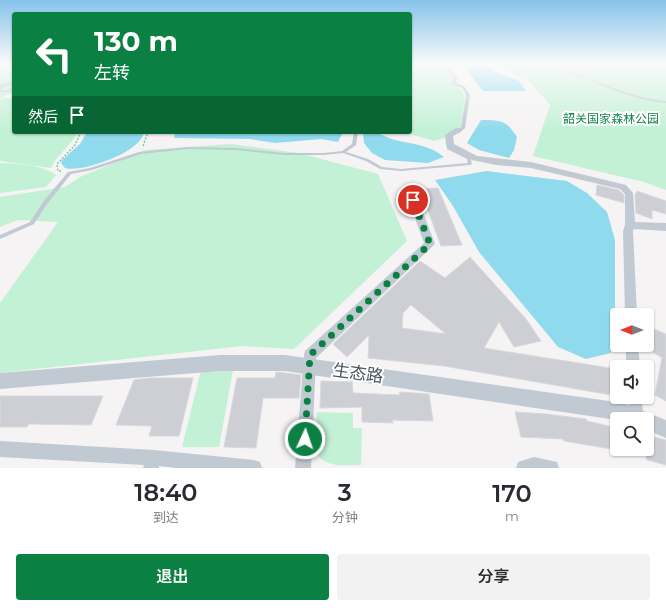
<!DOCTYPE html>
<html lang="zh">
<head>
<meta charset="utf-8">
<style>
	body { margin:0; font-family:Montserrat,"Noto Sans SC",sans-serif; background:#f2f2f3; color:#2b2b33; height:100vh; display:flex; flex-direction:column; font-size:15px; white-space:nowrap }
	* { box-sizing:border-box; margin:0 }
	p { font-size:13px; color:#7c7c81 }
	.icon { flex:none; width:22px; height:22px; fill:none; stroke:currentColor; stroke-width:2; stroke-linecap:round; stroke-linejoin:round }
	.map { position:relative; height:468px; overflow:hidden }
	.panel { display:flex; flex-direction:column; background:#fff; flex:1 }
	.panel>* { flex:none }
	.banner { position:absolute; left:12px; top:12px; width:400px; height:122px; border-radius:4px; box-shadow:0 1px 3px #0004; background:#0b8043; color:#fff; overflow:hidden }
	.needle { width:26px; rotate:270deg }
	.fabs { position:absolute; left:610px; top:308px; display:grid; gap:8px }
	.fabs a { display:grid; place-items:center; width:44px; height:44px; border-radius:4px; background:#fff; box-shadow:0 1px 3px #0004; font-size:20px }
	.pin { position:absolute; display:grid; place-items:center; width:34px; height:34px; color:#fff; margin:-17px; border:2px solid #fff; border-radius:50%; box-shadow:0 1px 4px #0007 }
	.me { position:absolute; width:44px; margin:-22px; rotate:3deg; stroke-linejoin:round; filter:drop-shadow(0 0 3px #0008) }
	.turn { display:flex; align-items:center; gap:14px; height:84px; padding:0 16px; font-size:18px }
	.turn .icon { width:52px; height:52px; stroke-width:2.5 }
	.turn b { display:block; font-size:28px; line-height:34px }
	.then { display:flex; align-items:center; height:38px; padding:0 16px; background:#0003; gap:8px; font-size:15px }
	.eta { display:flex; justify-content:space-evenly; align-items:center; height:68px; text-align:center }
	.eta b { font-size:24px; font-weight:600; line-height:28px }
	.action { display:flex; gap:8px; margin-top:auto; padding:8px 16px }
	.action a { flex:1; height:46px; border-radius:4px; background:#0b8043; color:#fff; font-size:16px; font-weight:600; line-height:46px; text-align:center }
	.action a+a { background:#f2f2f3; color:#2b2b33 }
	.map>svg:first-child { display:block }
</style>
</head>
<body>
<div class="map">
<svg width="666" height="468" viewBox="0 0 666 468">
	<rect width="100%" height="100%" fill="#f5f3f3"/>
	<g fill="#c3f1d5">
		<polygon points="0,64 14,64 14,92 0,98"/>
		<polygon points="410,64 447,64 465,97 460,133 434,141 403,132 410,132"/>
		<polygon points="496,64 666,64 666,190 644,182 533,156 550,105 527,79 500,68"/>
		<path d="M4,98L14,99V132H78C70,147 57,154 51,168L0,161V100Z"/>
		<polygon points="231,144 299,153 378,174 407,241 294,349 242,346 0,373 0,303 58,222 18,220 0,227 0,197 65,187 80,177 145,150"/>
		<path d="M0,163C18,164 41,164 56,175L46,187L0,193Z"/>
		<polygon points="201,370 233,370 219,447 182,447"/>
		<path d="M317,412L353,413V428H362L361,465C341,465 330,468 315,454Z"/>
	</g>
	<g fill="#90daee">
		<polygon points="464,64 486,64 494,71 519,81 526,91 483,91 465,68"/>
		<path d="M481,120C501,120 506,120 517,137L514,150L509,158L479,150L467,143Z"/>
		<path d="M87,132H144C142,152 82,173 65,168L61,163L62,160L80,144Z"/>
		<polygon points="175,132 343,132 338,142 321,139 275,143 250,139 174,138"/>
		<path d="M365,132C381,132 381,136 395,140C412,144 430,145 444,157L428,163L385,160L372,153L364,143L363,134Z"/>
		<polygon points="487,171 567,181 587,193 607,212 615,240 615,309 611,353 586,359 558,347 479,252 453,206 435,180"/>
	</g>
	<g fill="#cdcfd5" stroke="#d7d9de" fill-rule="evenodd">
		<polygon points="597,185 619,190 624,195 624,203 596,195"/>
		<polygon points="438,188 462,245 441,246 420,189"/>
		<polygon points="637,191 666,201 666,214 652,210 652,219 636,213 635,194 636,194"/>
		<path d="M470,257L526,319L541,341L514,347L499,322L484,348L616,369L617,396L444,366L368,358L369,335L347,357L333,344L420,261L445,278ZM411,305L446,334L402,328L403,313Z"/>
		<polygon points="654,329 666,334 666,401 655,395 662,357 663,358 652,352"/>
		<polygon points="276,372 301,375 299,398 263,398 256,448 224,447 237,378 275,378"/>
		<polygon points="149,378 193,378 179,436 149,436 152,426 116,425 134,380"/>
		<polygon points="321,381 352,382 353,393 400,395 399,392 429,394 433,421 392,420 393,423 362,422 362,407 320,408"/>
		<polygon points="0,396 103,396 91,425 29,424 27,427 0,427"/>
		<polygon points="515,412 546,414 586,419 587,421 617,428 617,450 564,441 563,439 521,437"/>
		<polygon points="647,435 666,440 666,465 647,460 644,449 647,449"/>
	</g>
	<g fill="none" stroke-linecap="round" stroke-linejoin="round">
		<g stroke="#7ad0a6" stroke-width="1.5" stroke-dasharray="2 1.5" stroke-linecap="butt">
			<polyline points="143,146 148,132"/>
			<polyline points="61,171 58,171 57,164 75,145 81,132"/>
		</g>
		<g fill="#c1cad2" fill-rule="evenodd">
			<path d="M437,64C445,64 453,71 458,78L456,80V83L464,86L470,95L465,128L459,133H457L456,132L461,128L466,95L462,88L452,84V80L454,78L452,74Z"/>
			<path d="M553,64C558,64 566,70 572,73C580,76 588,78 595,81C619,90 641,99 666,101V103C638,101 615,90 589,80C576,76 563,73 553,64Z"/>
			<polygon points="14,87 14,89 5,93 0,91 0,89 5,91"/>
			<polygon points="354,132 358,132 356,145 346,152 368,159 382,167 401,169 468,163 467,159 447,149 446,141 448,140 450,141 450,147 470,157 472,164 470,165 401,171 380,169 366,161 343,153 324,155 285,155 235,150 188,149 141,154 92,170 71,174 47,204 34,224 0,239 0,235 30,222 43,202 68,172 90,168 139,152 188,147 235,148 285,153 324,153 342,151 352,144"/>
		</g>
		<g fill="#c1cad2" fill-rule="evenodd">
			<polygon points="14,80 14,84 0,89 0,85"/>
			<polygon points="456,128 462,128 463,130 453,136 454,144 477,156 531,162 626,185 633,193 635,222 666,223 666,231 634,229 633,231 637,315 625,315 623,231 625,225 625,194 620,189 531,168 496,165 472,160 446,145 445,135"/>
			<polygon points="413,196 418,199 435,244 316,358 311,468 295,468 304,355 305,351 424,243 408,199"/>
			<polygon points="626,345 638,345 640,367 626,367"/>
			<polygon points="628,397 642,397 643,419 631,419"/>
			<polygon points="0,441 154,450 254,460 260,462 262,468 176,468 159,466 159,468 143,468 144,465 0,457"/>
			<polygon points="534,457 557,462 559,468 516,468 518,462"/>
		</g>
		<polygon fill="#c1cad2" fill-rule="evenodd" points="220,355 285,355 623,403 666,420 666,438 647,430 647,419 617,420 285,371 220,371 0,389 0,373"/>
	</g>
	<linearGradient id="sky" x2="0" y2="1"><stop stop-color="#85c3ea"/><stop offset="0.49" stop-color="#fafafa"/><stop offset="1" stop-color="#fafafa" stop-opacity="0"/></linearGradient>
	<rect width="666" height="130" fill="url(#sky)"/>
	<g fill="none" stroke-linecap="round" stroke-linejoin="round">
		<polyline stroke="#0b8043" stroke-width="7" stroke-dasharray="0 12.6" points="305,439 310,355 430,244 413,200"/>
	</g>
	<g text-anchor="middle" dominant-baseline="central" stroke-width="4" stroke-linejoin="round" paint-order="stroke">
		<g font-size="12" fill="#17864f" stroke="#fff">
			<text x="611" y="118">韶关国家森林公园</text>
		</g>
		<g font-size="17" fill="#4a5661" stroke="#fff">
			<text transform="translate(358 373) rotate(8)">生态路</text>
		</g>
	</g>
</svg>
<div class="fabs">
<a><svg class="needle" viewBox="-14 -14 28 28"><path d="M0-13l5 13h-10z" fill="#e53935"/><path d="M0 13l5-13h-10z" fill="#7c7c81"/></svg></a>
<a><svg class="icon" aria-label="sound" viewBox="0 0 24 24"><path d="M4 9h4l5-4v14l-5-4H4zM17 9q2 3 0 6"/></svg></a>
<a><svg class="icon" aria-label="search" viewBox="0 0 24 24"><circle cx="10" cy="10" r="6"/><path d="M15 15l6 6"/></svg></a>
</div>
<div class="pin" style="left:413px;top:200px;background:#d93025"><svg class="icon" aria-label="arrive" viewBox="0 0 24 24"><path d="M6 21V4h12l-3 4 3 4H6"/></svg></div>
<svg class="me" style="left:305px;top:439px" viewBox="-20 -20 40 40"><circle r="17" fill="#0b8043" stroke="#fff" stroke-width="3"/><path d="M0-11L8 9 0 5-8 9z" fill="#fff"/></svg>
<div class="banner">
<div class="turn"><svg class="icon" aria-label="left" viewBox="0 0 24 24"><path d="M17 20v-9H6M10 6l-5 5 5 5"/></svg><div><b>130 m</b>左转</div></div>
<div class="then">然后<svg class="icon" aria-label="arrive" viewBox="0 0 24 24"><path d="M6 21V4h12l-3 4 3 4H6"/></svg></div>
</div>
</div>
<section class="panel">
<div class="eta">
<div><b>18:40</b><p>到达</p></div>
<div><b>3</b><p>分钟</p></div>
<div><b>170</b><p>m</p></div>
</div>
<div class="action"><a>退出</a><a>分享</a></div>
</section>
</body>
</html>
